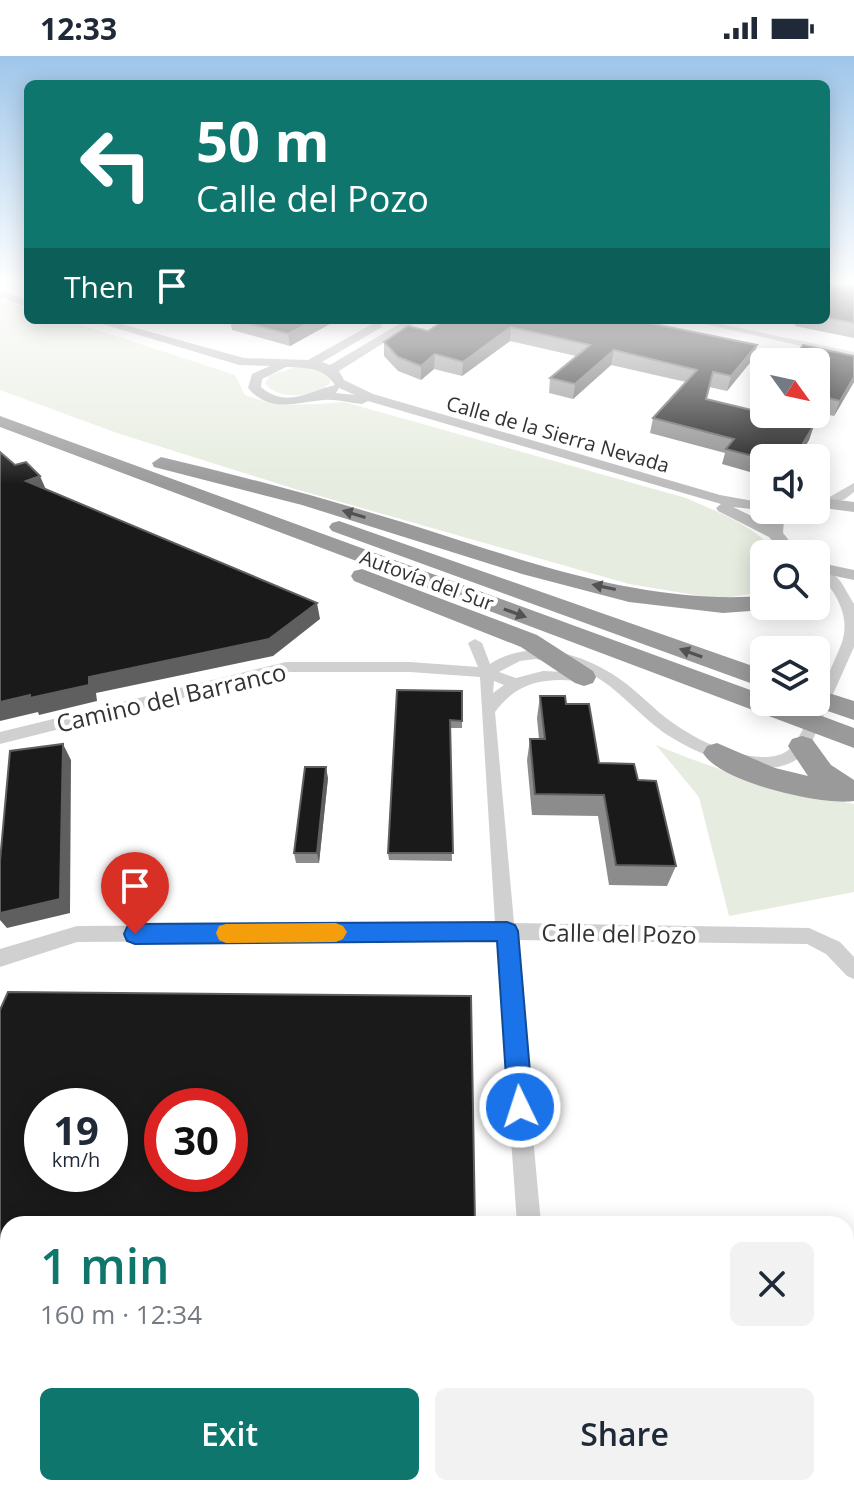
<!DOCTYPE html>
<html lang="en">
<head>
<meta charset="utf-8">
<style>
	body { margin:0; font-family:"Open Sans",sans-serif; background:#f2f2f3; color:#1f2937; height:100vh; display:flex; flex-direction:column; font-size:30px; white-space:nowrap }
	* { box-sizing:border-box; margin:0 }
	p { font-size:26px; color:#747a83 }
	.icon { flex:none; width:44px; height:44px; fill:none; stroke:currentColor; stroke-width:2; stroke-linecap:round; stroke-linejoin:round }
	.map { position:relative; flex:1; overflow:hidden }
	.panel { position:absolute; left:0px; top:1160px; width:854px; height:280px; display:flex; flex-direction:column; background:#fff; border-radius:24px 24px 0 0; box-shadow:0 4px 20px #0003 }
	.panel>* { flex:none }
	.top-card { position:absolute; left:24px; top:24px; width:806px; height:244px; border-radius:12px; box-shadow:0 4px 20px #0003; background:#0f766e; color:#fff; overflow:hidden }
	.needle { width:52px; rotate:123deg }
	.buttons { position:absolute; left:750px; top:292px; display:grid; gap:16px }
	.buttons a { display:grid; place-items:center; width:80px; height:80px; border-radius:12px; background:#fff; box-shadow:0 4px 20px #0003; font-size:40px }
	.speed { position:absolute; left:24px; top:1032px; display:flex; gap:16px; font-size:40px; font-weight:700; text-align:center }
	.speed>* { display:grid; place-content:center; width:104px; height:104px; border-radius:50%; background:#fff; box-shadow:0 4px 20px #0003; line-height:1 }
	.speed small { font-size:20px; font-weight:400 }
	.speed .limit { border:12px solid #d22; background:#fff; color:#111 }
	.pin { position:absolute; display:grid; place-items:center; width:68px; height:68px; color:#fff; margin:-82px -34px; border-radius:50% 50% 50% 0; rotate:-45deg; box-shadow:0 0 8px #0007 }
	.pin .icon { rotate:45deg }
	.me { position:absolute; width:88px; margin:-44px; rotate:356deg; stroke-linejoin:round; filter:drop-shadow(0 0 6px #0008) }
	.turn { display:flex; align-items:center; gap:28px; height:168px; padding:0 40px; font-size:36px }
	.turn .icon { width:104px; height:104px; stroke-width:2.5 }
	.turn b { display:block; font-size:56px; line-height:68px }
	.then { display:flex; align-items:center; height:76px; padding:0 40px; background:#0003; gap:16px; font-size:30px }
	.round { display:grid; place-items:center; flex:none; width:84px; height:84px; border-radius:12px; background:#f2f2f3 }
	.head { display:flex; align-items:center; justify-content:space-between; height:136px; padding:0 40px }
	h1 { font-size:48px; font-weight:600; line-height:60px; color:#0f766e }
	.button { display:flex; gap:16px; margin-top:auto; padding:16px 40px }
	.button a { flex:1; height:92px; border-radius:12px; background:#0f766e; color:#fff; font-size:32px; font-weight:600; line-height:92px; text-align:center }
	.button a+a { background:#f2f2f3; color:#1f2937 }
	.status { display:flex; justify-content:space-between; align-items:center; height:56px; padding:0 40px; background:#fff; direction:ltr }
	.status svg { height:22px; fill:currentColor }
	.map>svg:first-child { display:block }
</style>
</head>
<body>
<div class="status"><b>12:33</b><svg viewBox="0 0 49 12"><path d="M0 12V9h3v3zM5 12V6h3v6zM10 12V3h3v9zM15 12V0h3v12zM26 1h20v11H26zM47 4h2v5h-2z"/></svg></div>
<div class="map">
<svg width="854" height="1440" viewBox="0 0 854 1440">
	<rect width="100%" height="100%" fill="#fff"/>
	<g fill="#e6ecdf">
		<path d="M0,243L28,252V264H67L235,319L245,339C278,352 309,349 344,346L686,442C718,456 756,470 777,498H764V536L719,543L629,528L295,433L117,377L0,334Z"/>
		<path d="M296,311L315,312L331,322L330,327C314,342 281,345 265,328L270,319Z"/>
		<path d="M656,689C718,715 787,736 854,748V836L729,860L699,741Z"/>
	</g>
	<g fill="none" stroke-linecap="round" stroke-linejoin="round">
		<g fill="#d0d0d0" fill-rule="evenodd">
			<polygon points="687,264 702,264 854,296 854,302"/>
			<polygon points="854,427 854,436 845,443 827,449 821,446"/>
			<path d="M822,509L826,510L841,526L854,548V591L810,690C780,736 698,700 663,676C638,658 619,633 591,618L590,624L585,626C549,621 518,624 495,656L514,867L809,872L840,886L854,901V923L847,920L826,898L807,888L515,884L541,1168H517L497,883L77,886L0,911V893L77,870L495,867L480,621L410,616H286L0,688V676L286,606H410L478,611L468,587L475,583L482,587L490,608C531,581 585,598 621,624C640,637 654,654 673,667C695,683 723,696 751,700C765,702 780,702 791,692C803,681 830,614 839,594C854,561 836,538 816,513ZM535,603L566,608L588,617L543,615L516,622L499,616L520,605ZM494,625L504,629L493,637Z"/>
			<rect x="535" y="1432" width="28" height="8"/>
		</g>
		<g fill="#bdbdbd" fill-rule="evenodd">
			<polygon points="0,235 28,244 28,251 0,242"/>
			<path d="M89,264H107L244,302L308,304L374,267H382V271L322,306L330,309L406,264H420L339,315L344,324L373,338L720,439L764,447V454L770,455L733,451L768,468L776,454H793L784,464L783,477L800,498H783L769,481L718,455L716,452L721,448L368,345L362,348C350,347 336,343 324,344C296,346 270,358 248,332L252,318L270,310L239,309ZM286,311C308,312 323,311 335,329C309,335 286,353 261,331L262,323ZM339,332L355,339L336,337Z"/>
			<polygon points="816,441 854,446 854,456 816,451"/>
			<polygon points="816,506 854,514 854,524 816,516"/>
		</g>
		<g fill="#9a9a9a" fill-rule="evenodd">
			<polygon points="0,360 764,639 764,646 784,646 854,672 854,692 0,371"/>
			<path d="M161,401C242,420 323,442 402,466C521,503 638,549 764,540V550H773L764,554L723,557L629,546L522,518L302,449L154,411L152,407Z"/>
			<polygon points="339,465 764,614 764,632 332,475 329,471 332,467"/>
			<polygon points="362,513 537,579 593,615 596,621 593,627 584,630 575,627 521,591 354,525 351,520 354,515"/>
			<polygon points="816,633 854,645 854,664 807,648 806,646 816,646"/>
			<path d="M802,680L812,683L831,709L854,724V745C822,750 719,726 703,697L707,690L717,687L775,712L808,720L788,690L792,683Z"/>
		</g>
	</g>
	<g fill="#8c8c8c">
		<polygon points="826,228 854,228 854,282 795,270 797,264 826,264"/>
		<polygon points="230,264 337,264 290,290 232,274"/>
		<polygon points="445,264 757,289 753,303 727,335 709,331 706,343 814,369 809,384 798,402 764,402 764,420 722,408 725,397 650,377 653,362 686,326 611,309 573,343 549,337 550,322 576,300 510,285 462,320 434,313 421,324 398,315 384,300 384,286 428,275"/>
		<polygon points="854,300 854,326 834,360 816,356 816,306"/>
		<polygon points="462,635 462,672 450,672 452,805 389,804 388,797"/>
		<polygon points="540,640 566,648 599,707 638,724 676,810 667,830 609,829 598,760 532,759 527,704 530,683 539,683 537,662"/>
		<polygon points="328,722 319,807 296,807 294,797"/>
		<polygon points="0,954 8,1168 8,1245 0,1245"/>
	</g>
	<g fill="#5f5f5f">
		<polygon points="315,264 337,264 290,290 288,278"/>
		<polygon points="511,271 510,285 462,320 463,306"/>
		<polygon points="757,289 753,303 727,335 731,320"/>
		<polygon points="614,294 611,309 573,343 575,328"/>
		<polygon points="435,298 434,313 421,324 421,310"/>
		<polygon points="854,321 854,326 834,360 840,345"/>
		<polygon points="814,369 809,384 798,402 794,402"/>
		<polygon points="40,420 47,436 26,425"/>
		<polygon points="317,547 320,563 273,600 96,637 97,645 39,659 38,656 0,665 0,646 89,621"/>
		<polygon points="63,688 71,704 70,857 7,872 0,864 0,857"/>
		<polygon points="326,711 328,722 319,807 317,797"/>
	</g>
	<g fill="#1a1a1a" stroke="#5f5f5f" stroke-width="2" fill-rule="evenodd">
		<polygon points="826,228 854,228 854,267 826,262"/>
		<polygon points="235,264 315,264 288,278"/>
		<polygon points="445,264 634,264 757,289 731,320 713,316 706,343 764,357 764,358 770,358 814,369 794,402 764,403 726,393 734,383 653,362 697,314 614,294 575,328 550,322 590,289 511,271 463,306 435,298 421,310 398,301 384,286 408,270 428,275"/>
		<polygon points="803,289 854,300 854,321 840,345 816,339 816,306 791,306"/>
		<polygon points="0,396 15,409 26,406 40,420 26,425 317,547 269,583 89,621 89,629 30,642 30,639 0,646"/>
		<polygon points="397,634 462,635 462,665 450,664 453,797 388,797"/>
		<polygon points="540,640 565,640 566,648 589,648 599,707 634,708 638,724 656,725 676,810 616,809 604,739 535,738 530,683 545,683"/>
		<polygon points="63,688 60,843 0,857 0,805 10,695"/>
		<polygon points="305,711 326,711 317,797 294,797"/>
		<path d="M8,936L471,940L475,1168H8V1240H0V954ZM42,1050H110V1118H42ZM162,1050H230V1118H162Z"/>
		<polygon points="37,1432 481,1432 481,1440 35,1440"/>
	</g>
	<defs><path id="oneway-solid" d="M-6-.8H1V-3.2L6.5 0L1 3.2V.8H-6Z" transform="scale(2)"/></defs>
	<g fill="#525252">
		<use href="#oneway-solid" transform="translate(354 458) rotate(-163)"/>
		<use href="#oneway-solid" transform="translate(604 531) rotate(-168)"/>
		<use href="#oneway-solid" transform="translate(515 557) rotate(20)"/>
		<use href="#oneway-solid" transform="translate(691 597) rotate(-160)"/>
	</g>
	<linearGradient id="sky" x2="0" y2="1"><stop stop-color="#9ec6ea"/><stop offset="0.53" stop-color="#fff"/><stop offset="1" stop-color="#fff" stop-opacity="0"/></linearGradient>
	<rect width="854" height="429" fill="url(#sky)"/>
	<polygon fill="#1a73e8" stroke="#114b97" stroke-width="2" points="507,866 515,869 518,875 533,1051 529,1060 520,1063 512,1060 508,1051 497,885 135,888 127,885 124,878 127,871 135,868"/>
	<polygon fill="#f59e0b" points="336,867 343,870 347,876 343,883 336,886 226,887 219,884 216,877 219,870 226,868"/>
	<g text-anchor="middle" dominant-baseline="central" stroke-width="8" stroke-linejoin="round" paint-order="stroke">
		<g font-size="20" fill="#333" stroke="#fff">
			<text transform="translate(558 378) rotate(16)">Calle de la Sierra Nevada</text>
			<text transform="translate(427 524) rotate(20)">Autovía del Sur</text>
		</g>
		<g font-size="24" fill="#333" stroke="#fff">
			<text transform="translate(171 641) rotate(-13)">Camino del Barranco</text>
			<text transform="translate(619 877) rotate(1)">Calle del Pozo</text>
		</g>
	</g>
</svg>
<div class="buttons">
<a><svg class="needle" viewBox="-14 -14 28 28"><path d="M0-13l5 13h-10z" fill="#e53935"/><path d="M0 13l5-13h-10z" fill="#747a83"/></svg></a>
<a><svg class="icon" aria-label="sound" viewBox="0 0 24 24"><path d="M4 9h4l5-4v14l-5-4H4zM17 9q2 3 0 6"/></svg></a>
<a><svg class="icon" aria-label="search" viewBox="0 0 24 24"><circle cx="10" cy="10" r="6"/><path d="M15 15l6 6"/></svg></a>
<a><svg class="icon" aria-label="layers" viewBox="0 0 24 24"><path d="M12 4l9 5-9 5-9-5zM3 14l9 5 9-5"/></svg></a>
</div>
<div class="speed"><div>19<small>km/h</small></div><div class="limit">30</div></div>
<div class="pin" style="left:135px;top:878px;background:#d93025"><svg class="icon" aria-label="arrive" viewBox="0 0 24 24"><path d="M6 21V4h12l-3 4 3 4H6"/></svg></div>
<svg class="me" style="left:520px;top:1051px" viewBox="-20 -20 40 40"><circle r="17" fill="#1a73e8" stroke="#fff" stroke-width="3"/><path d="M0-11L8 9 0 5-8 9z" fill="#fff"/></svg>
<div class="top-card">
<div class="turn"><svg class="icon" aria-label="left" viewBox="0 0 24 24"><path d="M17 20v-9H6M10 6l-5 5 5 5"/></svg><div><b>50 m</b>Calle del Pozo</div></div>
<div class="then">Then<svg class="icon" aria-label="arrive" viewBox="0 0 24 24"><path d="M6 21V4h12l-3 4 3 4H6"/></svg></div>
</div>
<section class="panel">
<div class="head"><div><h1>1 min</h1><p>160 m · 12:34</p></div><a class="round"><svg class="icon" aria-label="close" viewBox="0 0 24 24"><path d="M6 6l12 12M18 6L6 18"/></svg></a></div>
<div class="button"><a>Exit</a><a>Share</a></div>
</section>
</div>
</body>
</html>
